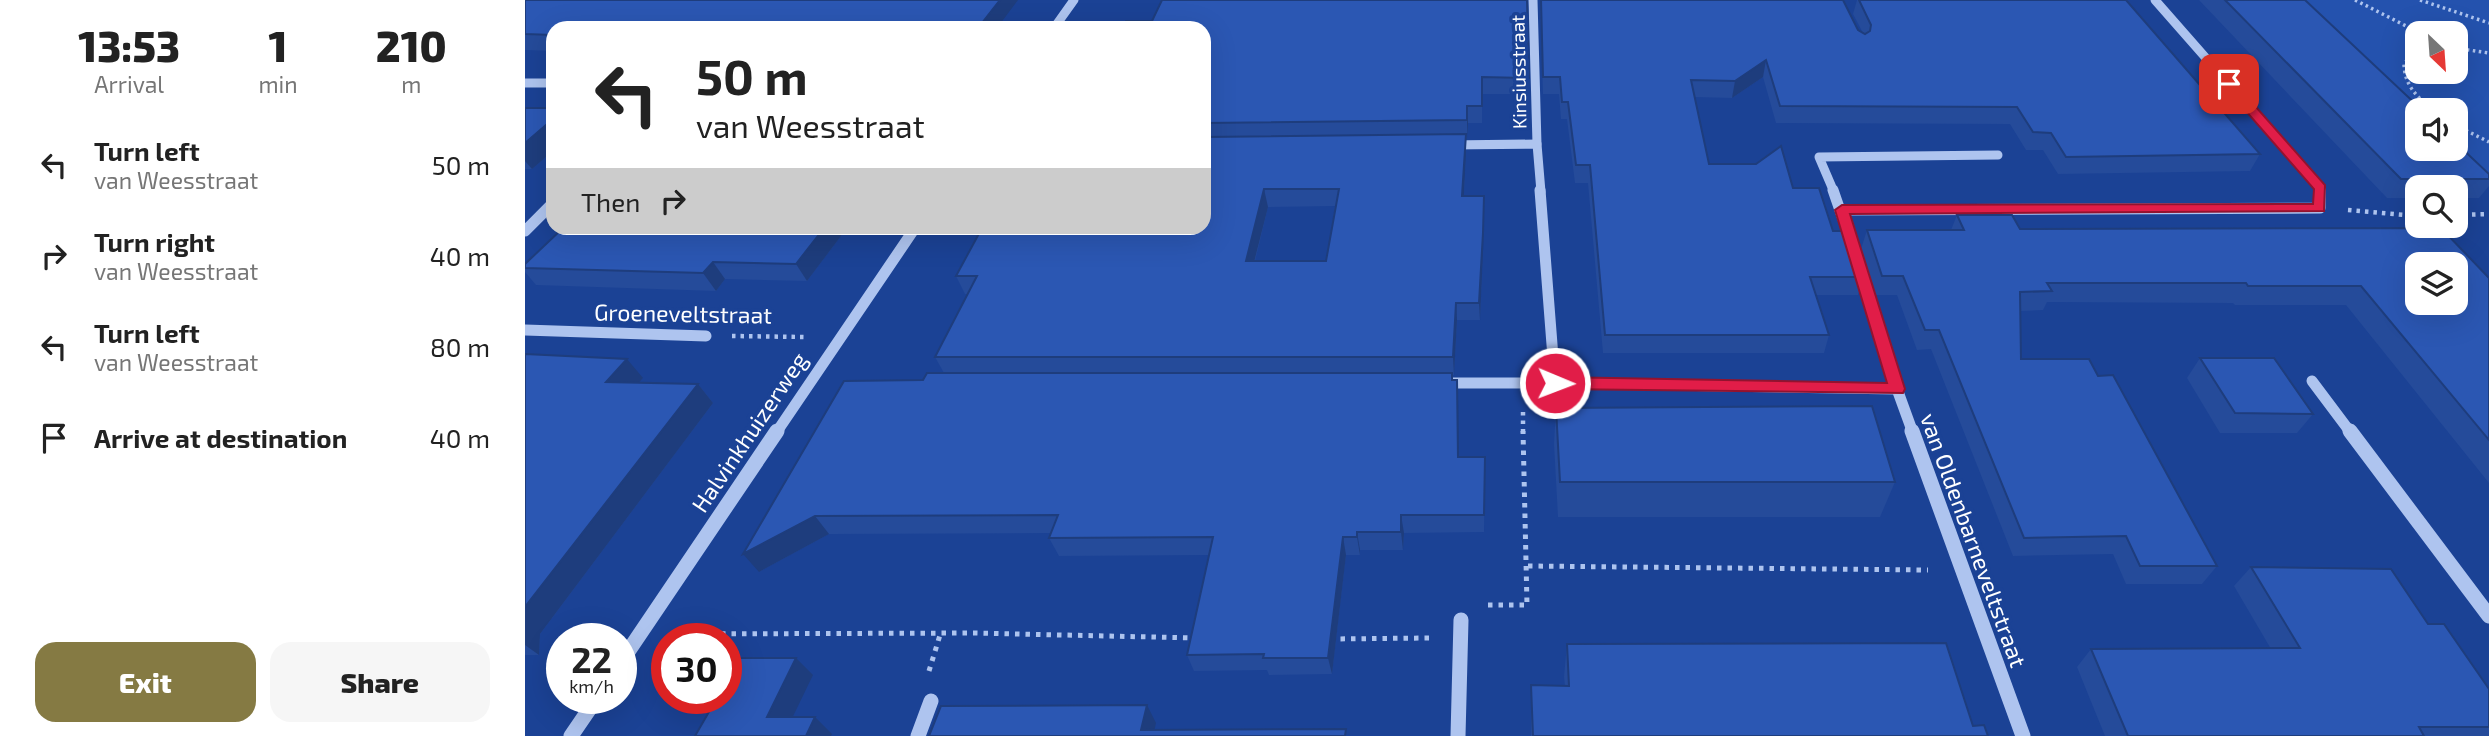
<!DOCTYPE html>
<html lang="en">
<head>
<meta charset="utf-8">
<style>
	body { margin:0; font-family:"Exo 2",sans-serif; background:#f6f6f6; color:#222; height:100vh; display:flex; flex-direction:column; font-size:26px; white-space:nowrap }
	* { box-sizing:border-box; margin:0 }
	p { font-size:23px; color:#767676 }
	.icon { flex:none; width:38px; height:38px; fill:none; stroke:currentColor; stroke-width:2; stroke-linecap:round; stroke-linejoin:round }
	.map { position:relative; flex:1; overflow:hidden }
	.sheet { display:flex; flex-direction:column; background:#fff; width:525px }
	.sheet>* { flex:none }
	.top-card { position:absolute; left:21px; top:21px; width:665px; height:214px; border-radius:21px; box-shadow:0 7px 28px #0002; background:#fff; color:#222; overflow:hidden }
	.needle { width:46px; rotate:155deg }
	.tools { position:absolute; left:1880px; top:21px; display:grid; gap:14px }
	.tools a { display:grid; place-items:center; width:63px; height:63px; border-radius:14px; background:#fff; box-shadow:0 7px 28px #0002; font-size:35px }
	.speed { position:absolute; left:21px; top:623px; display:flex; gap:14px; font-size:35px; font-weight:700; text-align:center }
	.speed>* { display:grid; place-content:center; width:91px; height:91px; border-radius:50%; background:#fff; box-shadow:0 7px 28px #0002; line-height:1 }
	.speed small { font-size:18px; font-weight:400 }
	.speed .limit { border:10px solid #d22; background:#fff; color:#111 }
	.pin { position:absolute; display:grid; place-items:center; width:60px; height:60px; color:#fff; margin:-30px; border-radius:14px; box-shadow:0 4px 10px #0006 }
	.me { position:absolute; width:77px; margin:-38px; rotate:91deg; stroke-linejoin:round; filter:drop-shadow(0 0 5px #0008) }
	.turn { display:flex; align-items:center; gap:24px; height:147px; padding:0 35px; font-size:32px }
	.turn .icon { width:91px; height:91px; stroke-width:2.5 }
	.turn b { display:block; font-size:49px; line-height:60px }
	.then { display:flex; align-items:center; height:66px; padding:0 35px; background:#0003; gap:14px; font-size:26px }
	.eta { display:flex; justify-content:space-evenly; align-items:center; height:119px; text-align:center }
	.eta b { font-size:42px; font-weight:800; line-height:49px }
	.button { display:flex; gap:14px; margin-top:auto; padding:14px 35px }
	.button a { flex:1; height:80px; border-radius:21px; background:#857a43; color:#fff; font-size:28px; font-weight:800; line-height:80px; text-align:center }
	.button a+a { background:#f6f6f6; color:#222 }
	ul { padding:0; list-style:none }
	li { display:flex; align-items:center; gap:21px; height:91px; padding:0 35px }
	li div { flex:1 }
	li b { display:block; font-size:26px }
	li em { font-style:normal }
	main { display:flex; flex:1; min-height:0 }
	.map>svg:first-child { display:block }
</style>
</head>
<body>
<main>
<section class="sheet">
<div class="eta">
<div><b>13:53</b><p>Arrival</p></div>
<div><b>1</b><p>min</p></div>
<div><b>210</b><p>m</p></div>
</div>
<ul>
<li><svg class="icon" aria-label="left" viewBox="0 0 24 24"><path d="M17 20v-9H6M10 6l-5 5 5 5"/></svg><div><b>Turn left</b><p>van Weesstraat</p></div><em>50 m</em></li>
<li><svg class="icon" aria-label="right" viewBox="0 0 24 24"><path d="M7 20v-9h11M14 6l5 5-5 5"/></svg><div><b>Turn right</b><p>van Weesstraat</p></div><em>40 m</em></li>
<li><svg class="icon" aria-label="left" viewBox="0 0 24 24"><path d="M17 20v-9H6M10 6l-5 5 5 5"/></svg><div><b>Turn left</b><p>van Weesstraat</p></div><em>80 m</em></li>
<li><svg class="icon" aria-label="arrive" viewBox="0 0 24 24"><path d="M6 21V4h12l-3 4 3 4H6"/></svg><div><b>Arrive at destination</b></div><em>40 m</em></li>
</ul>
<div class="button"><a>Exit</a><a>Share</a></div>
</section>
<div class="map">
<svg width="1964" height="736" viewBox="0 0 1964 736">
	<rect width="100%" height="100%" fill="#1b4295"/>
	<path fill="#2452ae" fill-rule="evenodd" d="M1765,0H1964V185L1930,149V110H1892ZM1892,33H1930V72H1892Z"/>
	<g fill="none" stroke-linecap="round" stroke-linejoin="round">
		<g stroke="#aec4ef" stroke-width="3.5" stroke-dasharray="2.5 3.5" stroke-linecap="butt">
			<polyline points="1830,0 1895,33"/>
			<polyline points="1895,0 1964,23"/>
			<polyline points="1930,48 1964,53"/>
			<path d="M1892,53L1879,63C1879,85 1892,97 1908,110"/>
			<polyline points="1930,125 1964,142"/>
		</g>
		<g stroke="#aec4ef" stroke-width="4.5" stroke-dasharray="3.5 5" stroke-linecap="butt">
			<polyline points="1823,210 1892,216"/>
			<polyline points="1930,215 1964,214"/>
			<polyline points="207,336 279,337"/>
			<polyline points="998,412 998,433"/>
		</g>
		<g stroke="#aec4ef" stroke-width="5" stroke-dasharray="4.5 6" stroke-linecap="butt">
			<polyline points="1003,566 1403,570"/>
			<polyline points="963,605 1002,605 998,431"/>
			<polyline points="154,634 448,633 671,638"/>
			<polyline points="805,639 905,638"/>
			<polyline points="404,671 415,635"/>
		</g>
		<g stroke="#aec4ef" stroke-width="9">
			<polyline points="1008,0 1012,144"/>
			<polyline points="1630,0 1795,188 1795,192"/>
			<polyline points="529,28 549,0"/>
			<polyline points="0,83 28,83"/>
			<polyline points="924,145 1012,144 1016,192"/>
			<polyline points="1309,192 1294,157 1473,155"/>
		</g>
		<g stroke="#aec4ef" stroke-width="11">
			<polyline points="1015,190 1030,383 1372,389 1388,433"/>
			<polyline points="1308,190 1327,245"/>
			<polyline points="1316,210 1795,208 1795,190"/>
			<polyline points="0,231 28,203"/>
			<polyline points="1334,266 1372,389"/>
			<polyline points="0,330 181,336"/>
			<polyline points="1787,381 1826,433"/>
			<polyline points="919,383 1030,383"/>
			<polyline points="251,433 390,228"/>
		</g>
		<g stroke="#aec4ef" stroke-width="15">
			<polyline points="1387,431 1498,736"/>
			<polyline points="1825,431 1964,616"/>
			<polyline points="96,662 252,431"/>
			<polyline points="46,736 72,698"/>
			<polyline points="393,736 406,701"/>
			<polyline points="933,736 936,620"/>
		</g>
	</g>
	<g fill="#254b9a" fill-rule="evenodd">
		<polygon points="0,0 28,28 28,51 0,50"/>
		<polygon points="1015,0 1318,0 1333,30 1338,33 1328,14 1332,0 1601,0 1735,154 1725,171 1533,174 1518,150 1501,150 1485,124 1251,123 1238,77 1207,98 1169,97 1184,164 1268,188 1308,231 1339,277 1333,295 1291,295 1304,335 1299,353 1078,353 1063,183 1050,183 1042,119 1036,119 1034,94 1018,94"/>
		<polygon points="1674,0 1780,0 1964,174 1964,186 1954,198 1930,198 1930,187 1892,187 1892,198 1862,198"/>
		<path d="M679,28L1004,78V94H957V123H943L942,138H941V152L939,196H959L958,251L955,320H932L929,375H927V380H932L933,457H960L959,532L879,533L878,550H835V555H821L807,674L744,675L742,670L669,671L662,655L684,555L534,556L524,538L526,533L304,534L234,572L398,380L419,373L410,357L443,294H440L431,276L679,228ZM810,206L801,261H730L743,207Z"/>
		<polygon points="0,108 28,108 28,151 7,169 0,169"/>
		<polygon points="1432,215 1495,229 1964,278 1964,483 1821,305 1710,305 1708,303 1522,302 1518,310 1495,311 1496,359 1573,376 1692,566 1677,584 1601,584 1588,554 1488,556 1406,349 1392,350 1372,295 1350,295 1336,249 1342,230 1426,230"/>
		<polygon points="38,228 322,228 282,281 200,279 191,291 11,285 0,272 0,264"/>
		<polygon points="0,354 118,378 113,383 173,384 188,403 15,634 14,655 0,655"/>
		<polygon points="1675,358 1788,414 1772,433 1695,433 1662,378"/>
		<polygon points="1031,408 1370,482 1355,517 1033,517 1029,444"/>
		<polygon points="1726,567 1964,689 1964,736 1580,736 1552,667 1566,649 1746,649 1709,586"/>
		<polygon points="1042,644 1448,726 1463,736 1006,736 1006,685 1040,686 1039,677"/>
	</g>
	<g fill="#1e3d7d">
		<polygon points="475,0 493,0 472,28 453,28"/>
		<polygon points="1241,60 1238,77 1207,98 1210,81"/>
		<polygon points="942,106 943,123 942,138"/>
		<polygon points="28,119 28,151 7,169 0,161 0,143"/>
		<polygon points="941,134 941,152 938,213 937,196"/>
		<polygon points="739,189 743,207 725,278 721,261"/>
		<polygon points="959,196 958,251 955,320 954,303"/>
		<polygon points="299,228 322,228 282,281 271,264"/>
		<polygon points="188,262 200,279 191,291 178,273"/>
		<polygon points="931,303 932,320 929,375 928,357"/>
		<polygon points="102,359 118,378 98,401 81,382"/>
		<polygon points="932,380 933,398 934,475 933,457"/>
		<polygon points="173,384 188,403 15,634 14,655 0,645 0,607"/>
		<polygon points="876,515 879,533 878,550 876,532"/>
		<polygon points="290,516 304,534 234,572 218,554"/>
		<polygon points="832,532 835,550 835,555 832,537"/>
		<polygon points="818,537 821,555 807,674 803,658"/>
		<polygon points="271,658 288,675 260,733 242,717"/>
		<polygon points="622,705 631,723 628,736 616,730"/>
		<polygon points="290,717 307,734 306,736 281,736"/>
	</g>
	<g fill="#2b57b3" stroke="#1e3d7d" stroke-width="2" fill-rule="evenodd">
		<polygon points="0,0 475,0 453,28 28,28 28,35 0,34"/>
		<polygon points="637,0 1002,0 1004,78 957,77 957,106 942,106 942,120 679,123 679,28 598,28 601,21 627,21"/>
		<polygon points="1016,0 1318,0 1333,30 1340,34 1345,31 1346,25 1334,0 1601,0 1735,154 1541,157 1526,133 1508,132 1492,107 1255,106 1241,60 1210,81 1166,80 1184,164 1231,164 1256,146 1268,188 1294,188 1308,231 1323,231 1339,277 1285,277 1304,335 1080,335 1065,165 1051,165 1043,102 1037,102 1035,77 1018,77"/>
		<polygon points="1700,0 1780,0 1897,110 1892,110 1892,149 1930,149 1930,142 1964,174 1964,179 1876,179"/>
		<polygon points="0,108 28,108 28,119 0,143"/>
		<path d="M941,134L937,196H959L958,233L954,303H931L928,357H410L452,276H431L457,228H679V137ZM739,189H814L801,261H721Z"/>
		<path d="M1432,215H1487L1495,229L1916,228L1964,278V440L1836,286H1723L1721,283H1522L1527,291L1495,292L1496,359H1564L1573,376L1588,375L1692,566H1615L1601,536L1499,538L1414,330H1400L1378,276H1357L1342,230H1439ZM1892,264H1930V303H1892Z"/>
		<polygon points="38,228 299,228 271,264 188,262 178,273 0,268 0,264"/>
		<polygon points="0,354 102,359 81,382 173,384 0,607"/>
		<polygon points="1675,358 1749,358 1788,414 1710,413"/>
		<polygon points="402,373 927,373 927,380 932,380 933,457 960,457 959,515 876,515 876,532 832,532 832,537 818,537 803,658 738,658 739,654 662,655 688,537 524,538 533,515 290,516 218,554 319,381 398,380"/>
		<polygon points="1347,406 1370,482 1035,482 1031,408"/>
		<polygon points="1726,567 1866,569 1903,624 1919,624 1964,689 1964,727 1894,727 1899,736 1603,736 1566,649 1775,648"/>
		<polygon points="1421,643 1448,726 1459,725 1463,736 1008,736 1006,685 1044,686 1042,644"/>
		<polygon points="215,658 271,658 242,717 290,717 281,736 170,736 192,698 201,698 201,682"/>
		<polygon points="622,705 616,730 821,729 820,736 404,736 416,706"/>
	</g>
	<polygon fill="#e11d48" stroke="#92132f" stroke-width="2" points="1704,80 1708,81 1800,185 1799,211 1325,214 1380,389 1378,393 1030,389 1022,383 1030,377 1362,383 1310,210 1317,205 1788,204 1789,189 1699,86 1698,84"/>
	<g text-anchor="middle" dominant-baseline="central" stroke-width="7" stroke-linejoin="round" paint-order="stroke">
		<g font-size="19" fill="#fff" stroke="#1b4295">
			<text transform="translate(993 72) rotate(-91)">Kinsiusstraat</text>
		</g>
		<g font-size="23" fill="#fff" stroke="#1b4295">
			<text transform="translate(158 313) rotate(1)">Groeneveltstraat</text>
			<text transform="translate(224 432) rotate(-56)">Halvinkhuizerweg</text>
			<text transform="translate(1449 540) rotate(70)">van Oldenbarneveltstraat</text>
		</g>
	</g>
</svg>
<div class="tools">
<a><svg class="needle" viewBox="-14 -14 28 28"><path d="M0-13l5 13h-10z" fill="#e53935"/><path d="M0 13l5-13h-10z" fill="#767676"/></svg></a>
<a><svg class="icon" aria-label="sound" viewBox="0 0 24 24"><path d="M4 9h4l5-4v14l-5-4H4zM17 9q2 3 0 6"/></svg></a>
<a><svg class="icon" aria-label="search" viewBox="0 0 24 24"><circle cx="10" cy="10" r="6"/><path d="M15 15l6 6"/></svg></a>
<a><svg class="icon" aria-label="layers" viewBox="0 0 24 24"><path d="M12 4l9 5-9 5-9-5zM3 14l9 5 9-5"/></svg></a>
</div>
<div class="speed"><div>22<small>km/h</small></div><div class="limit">30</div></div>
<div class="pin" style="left:1704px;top:84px;background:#d93025"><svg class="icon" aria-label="arrive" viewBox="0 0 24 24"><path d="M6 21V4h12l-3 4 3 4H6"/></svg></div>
<svg class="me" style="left:1030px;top:383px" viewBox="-20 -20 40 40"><circle r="17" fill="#e11d48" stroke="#fff" stroke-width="3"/><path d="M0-11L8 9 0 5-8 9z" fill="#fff"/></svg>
<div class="top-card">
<div class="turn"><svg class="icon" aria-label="left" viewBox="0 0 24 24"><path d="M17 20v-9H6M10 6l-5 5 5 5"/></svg><div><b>50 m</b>van Weesstraat</div></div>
<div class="then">Then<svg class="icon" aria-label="right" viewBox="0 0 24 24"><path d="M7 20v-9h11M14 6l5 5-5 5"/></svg></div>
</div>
</div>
</main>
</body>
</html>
